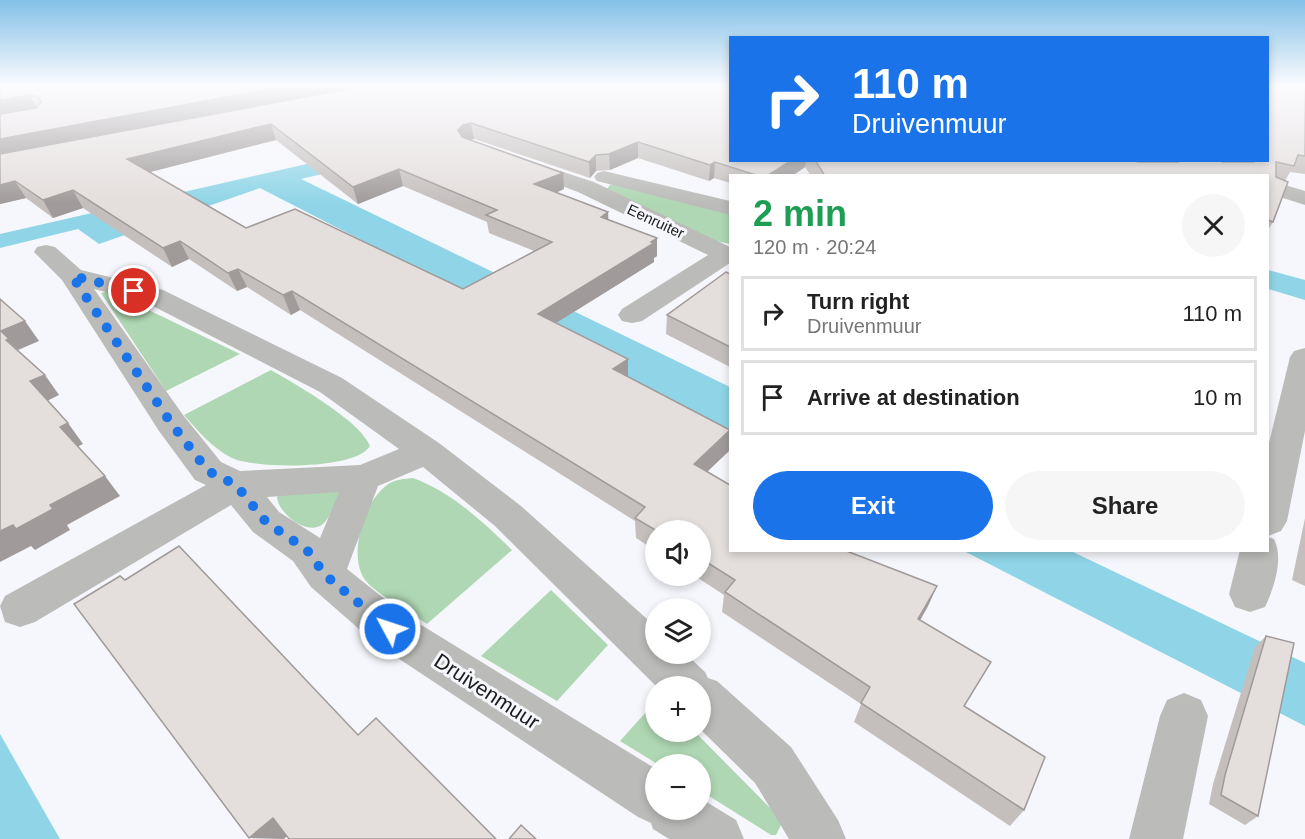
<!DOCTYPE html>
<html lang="en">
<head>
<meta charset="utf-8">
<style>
	body { margin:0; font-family:Arial,sans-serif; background:#f6f6f6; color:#222; height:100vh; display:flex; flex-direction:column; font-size:22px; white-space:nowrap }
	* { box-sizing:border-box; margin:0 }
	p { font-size:20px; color:#767676 }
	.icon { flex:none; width:33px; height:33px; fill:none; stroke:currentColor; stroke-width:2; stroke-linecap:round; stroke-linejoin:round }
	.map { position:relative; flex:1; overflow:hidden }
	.panel { position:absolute; left:729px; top:174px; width:540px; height:378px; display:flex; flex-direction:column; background:#fff; border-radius:0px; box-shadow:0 3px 9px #0003 }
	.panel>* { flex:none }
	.top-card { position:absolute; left:729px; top:36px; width:540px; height:126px; border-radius:0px; box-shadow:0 3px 9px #0003; background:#1a73e8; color:#fff; overflow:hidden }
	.buttons { position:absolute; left:645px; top:520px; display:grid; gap:12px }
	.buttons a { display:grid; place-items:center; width:66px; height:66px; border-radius:50%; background:#fff; box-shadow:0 3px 9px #0003; font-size:30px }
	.pin { position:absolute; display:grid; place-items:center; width:51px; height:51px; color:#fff; margin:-26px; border:3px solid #fff; border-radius:50%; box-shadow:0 2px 6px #0007 }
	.me { position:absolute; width:66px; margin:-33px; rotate:310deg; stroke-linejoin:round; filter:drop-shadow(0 0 4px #0008) }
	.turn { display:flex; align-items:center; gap:21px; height:126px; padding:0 24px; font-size:27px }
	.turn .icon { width:78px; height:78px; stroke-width:2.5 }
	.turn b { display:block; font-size:42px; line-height:51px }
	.round { display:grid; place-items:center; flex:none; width:63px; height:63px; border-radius:32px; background:#f6f6f6 }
	.overview { display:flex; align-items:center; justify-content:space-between; height:102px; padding:0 24px }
	h1 { font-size:36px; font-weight:600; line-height:45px; color:#1e9e55 }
	.cta { display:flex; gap:12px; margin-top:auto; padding:12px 24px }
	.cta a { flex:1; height:69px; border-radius:36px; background:#1a73e8; color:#fff; font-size:24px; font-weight:600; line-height:69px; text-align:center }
	.cta a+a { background:#f6f6f6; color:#222 }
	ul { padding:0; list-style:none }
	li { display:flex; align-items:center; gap:18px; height:75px; margin:0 12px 9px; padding:0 12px; border:3px solid #e0e0e0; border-radius:0px }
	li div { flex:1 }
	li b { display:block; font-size:22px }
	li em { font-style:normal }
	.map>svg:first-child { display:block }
</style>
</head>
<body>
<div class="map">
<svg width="1305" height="839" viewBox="0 0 1305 839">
	<rect width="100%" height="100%" fill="#f6f7fc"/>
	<g fill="#afd7b3">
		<polygon points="621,184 730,213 730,244 712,240 607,189 610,185"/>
		<polygon points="109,291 240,354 166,391 101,293"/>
		<path d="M271,370C295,384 361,421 370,446C356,470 256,469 232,458C212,448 198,431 184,415Z"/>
		<path d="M413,478C453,493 482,521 512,550L427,624C413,614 375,593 366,581C347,558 363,502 387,485C395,479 404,479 413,478Z"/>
		<path d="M340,490C336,500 331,517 323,524C307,537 278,513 277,497L283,492Z"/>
		<polygon points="551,590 608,645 557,701 481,656"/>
		<polygon points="655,702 656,732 695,732 783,821 776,835 771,835 701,791 700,765 659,765 620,741"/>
	</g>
	<g fill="#8fd5e7">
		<polygon points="477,125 504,131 301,179 730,387 730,430 260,188 99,244 78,229 0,248 0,234"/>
		<polygon points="1268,270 1305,280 1305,300 1268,289"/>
		<polygon points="964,551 1071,551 1305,663 1305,726"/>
		<polygon points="0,734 60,839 0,839"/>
	</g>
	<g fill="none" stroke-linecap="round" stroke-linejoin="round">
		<g fill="#bbbbb9" fill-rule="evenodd">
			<polygon points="520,158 594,182 730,247 730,263 642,321 632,323 622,321 618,315 622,309 708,255 578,192 513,168 510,164 513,160"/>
			<polygon points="604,171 730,201 730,215 597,181 594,177 597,173"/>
			<polygon points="1268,180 1305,191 1305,205 1268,193"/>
			<path d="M46,245L55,247L81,270L163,290L342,378L439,443L521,506L656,627V654H686L705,672L708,678L717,681L791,747L838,820L846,839H789L755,783L700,729V687H657L495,526L423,467L378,486L347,569L405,615L656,769V810H700V798L736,820L744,839H669L653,829L651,823L638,817L375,643L311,587L293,561L253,532L231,505L35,622L20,627L5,622L0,606L5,596L206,485L195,480L159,431L62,280L34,252L37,247ZM94,289L145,302L320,392L399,449L360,465L240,471L221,462L183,415ZM339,492L320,538L279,512L267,497Z"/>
			<polygon points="1305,348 1305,431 1287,521 1281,531 1268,536 1268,447 1290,357 1294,351"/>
			<path d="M1268,537L1274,539C1284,558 1274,588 1265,607L1250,612L1235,607L1229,594L1240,550H1268Z"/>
			<polygon points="1184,693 1201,700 1208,716 1183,839 1129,839 1160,716 1167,700"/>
		</g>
	</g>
	<g fill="#c4bfbd" fill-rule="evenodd">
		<path d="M0,86H364L730,160H1268L1305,86V174L1290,172L1285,181L1273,222L1268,230V176H811L805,167L792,176H730V183L714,178L709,181L638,158L610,170L596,171L590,178L474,139L470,140L564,189L556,193L608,219L657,238V256L654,258V262L556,323L628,359V377L730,430L729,451L707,472L730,550L937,586L928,606L920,621L964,706L1024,810L1010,826L854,722L861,704L722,612L724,595L695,576H700V531H656V551L636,538L635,521L300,310L291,315L247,287L237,291L189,259L172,267L83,208L53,218L26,198L0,204ZM276,140L358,204L403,186L487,222L489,233L534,251L463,289L246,228L149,172Z"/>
		<polygon points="730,274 730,367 666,334 667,315"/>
		<polygon points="1305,518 1305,586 1292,580"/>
		<polygon points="1266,636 1258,816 1245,825 1209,804 1213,784 1255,647"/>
	</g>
	<g fill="#a09b9a">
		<polygon points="285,86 364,86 0,157 0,139"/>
		<polygon points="30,95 38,110 0,116 0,100"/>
		<polygon points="471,123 474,139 465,141 461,146 458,130 463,125"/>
		<polygon points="271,124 276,140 135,176 127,159"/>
		<polygon points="638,142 638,158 610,170 609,154"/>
		<polygon points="596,155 596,171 590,178 589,162"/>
		<polygon points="792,160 806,160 805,167 792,176 767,176"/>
		<polygon points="715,162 714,178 709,181 710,165"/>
		<polygon points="399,169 403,186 358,204 353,187"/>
		<polygon points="563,173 564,189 536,201 534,184"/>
		<polygon points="15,181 26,198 0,204 0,185"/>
		<polygon points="73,190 83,208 53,218 43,200"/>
		<polygon points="608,212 609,230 601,217"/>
		<polygon points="657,238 657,256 654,258 654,262 540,333 538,314"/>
		<polygon points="180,241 189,259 172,267 163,248"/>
		<polygon points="238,269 247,287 237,291 228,273"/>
		<polygon points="292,291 300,310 291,315 283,295"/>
		<polygon points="25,321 39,341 18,350 6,340 1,331"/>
		<polygon points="628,359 628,379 613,369"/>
		<polygon points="45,375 59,395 45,402 30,381"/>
		<polygon points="68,423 83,444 75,448 60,427"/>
		<polygon points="730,431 729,451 693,485 694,464"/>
		<polygon points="105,476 120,496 67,525 70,530 35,550 31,546 0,562 0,531"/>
		<polygon points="937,586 928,606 909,639 918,619"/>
		<polygon points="273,818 288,835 284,839 249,838"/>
	</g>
	<g fill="#e4dedc" stroke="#a09b9a" stroke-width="1.5" fill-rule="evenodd">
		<polygon points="0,86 285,86 0,139 0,114 36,108 41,102 38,97 30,95 0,100"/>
		<path d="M364,86H730V160H792L767,176H759L715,162L710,165L638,142L609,154L596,155L589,162L471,123L463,125L458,130L462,137L563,173L534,184L608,212L601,217L657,238L651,242L654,243L538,314L628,359L613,369L730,430L694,464L730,485V550H844L937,586L918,619L991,662L964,706L1045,757L1024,810L861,703L870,687L725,592L735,580L700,558V531H657L635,518L645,507L292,291L283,295L238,269L228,273L180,241L163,248L73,190L43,200L15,181L0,185V154ZM271,124L353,187L399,169L497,210L486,215L552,242L463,289L295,209L246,228L127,159Z"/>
		<polygon points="1268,86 1305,86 1305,156 1298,155 1294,166 1276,162 1276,177 1288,182 1273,222 1268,220 1268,176 825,176 815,160 1133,160 1138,162 1178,162 1180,160 1219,160 1223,162 1254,162 1256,160 1268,160"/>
		<polygon points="726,272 730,274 730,347 667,315"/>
		<polygon points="0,299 25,321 1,331 9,339 6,340 45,375 30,381 68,423 60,427 105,476 50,505 53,509 16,529 13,525 0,531"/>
		<polygon points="179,546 358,735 376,718 496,839 289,839 273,818 249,838 74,604 120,576 125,580"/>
		<polygon points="1266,636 1294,643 1258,816 1221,795 1225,775"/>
		<polygon points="521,825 536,839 509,839"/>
	</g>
	<linearGradient id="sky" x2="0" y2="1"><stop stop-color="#84c1e8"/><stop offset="0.42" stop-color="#fbfbfe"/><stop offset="1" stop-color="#fbfbfe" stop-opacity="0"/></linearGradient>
	<rect width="1305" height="204" fill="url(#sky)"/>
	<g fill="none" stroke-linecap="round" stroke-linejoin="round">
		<polyline stroke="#1a73e8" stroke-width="10" stroke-dasharray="0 18" points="134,291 72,276 171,423 208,471 236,485 266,522 307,550 325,575 390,629"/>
	</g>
	<g text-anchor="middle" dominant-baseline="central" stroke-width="6" stroke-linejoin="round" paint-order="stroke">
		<g font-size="15" fill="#1a1b1d" stroke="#f6f7fc">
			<text transform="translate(656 221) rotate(25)">Eenruiter</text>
		</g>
		<g font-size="21" fill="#1a1b1d" stroke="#f6f7fc">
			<text transform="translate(487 691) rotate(33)">Druivenmuur</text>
		</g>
	</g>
</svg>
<div class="buttons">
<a><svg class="icon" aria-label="sound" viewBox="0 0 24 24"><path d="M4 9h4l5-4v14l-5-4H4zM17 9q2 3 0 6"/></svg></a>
<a><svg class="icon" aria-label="layers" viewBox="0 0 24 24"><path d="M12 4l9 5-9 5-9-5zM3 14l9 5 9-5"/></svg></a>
<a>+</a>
<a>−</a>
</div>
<div class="pin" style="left:134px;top:291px;background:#d93025"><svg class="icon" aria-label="arrive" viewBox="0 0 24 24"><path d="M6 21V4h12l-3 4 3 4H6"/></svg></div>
<svg class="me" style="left:390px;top:629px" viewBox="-20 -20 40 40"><circle r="17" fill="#1a73e8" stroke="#fff" stroke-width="3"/><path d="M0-11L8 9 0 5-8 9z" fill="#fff"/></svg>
<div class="top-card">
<div class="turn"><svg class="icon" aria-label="right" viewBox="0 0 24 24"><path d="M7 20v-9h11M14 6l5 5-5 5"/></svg><div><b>110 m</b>Druivenmuur</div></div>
</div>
<section class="panel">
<div class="overview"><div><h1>2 min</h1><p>120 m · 20:24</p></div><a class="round"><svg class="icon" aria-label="close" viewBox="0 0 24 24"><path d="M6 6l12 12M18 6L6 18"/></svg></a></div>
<ul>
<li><svg class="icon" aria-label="right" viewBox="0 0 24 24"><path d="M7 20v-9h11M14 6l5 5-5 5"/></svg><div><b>Turn right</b><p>Druivenmuur</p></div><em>110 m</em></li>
<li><svg class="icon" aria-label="arrive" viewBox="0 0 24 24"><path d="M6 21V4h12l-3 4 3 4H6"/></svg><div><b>Arrive at destination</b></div><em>10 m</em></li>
</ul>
<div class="cta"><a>Exit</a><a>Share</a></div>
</section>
</div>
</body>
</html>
